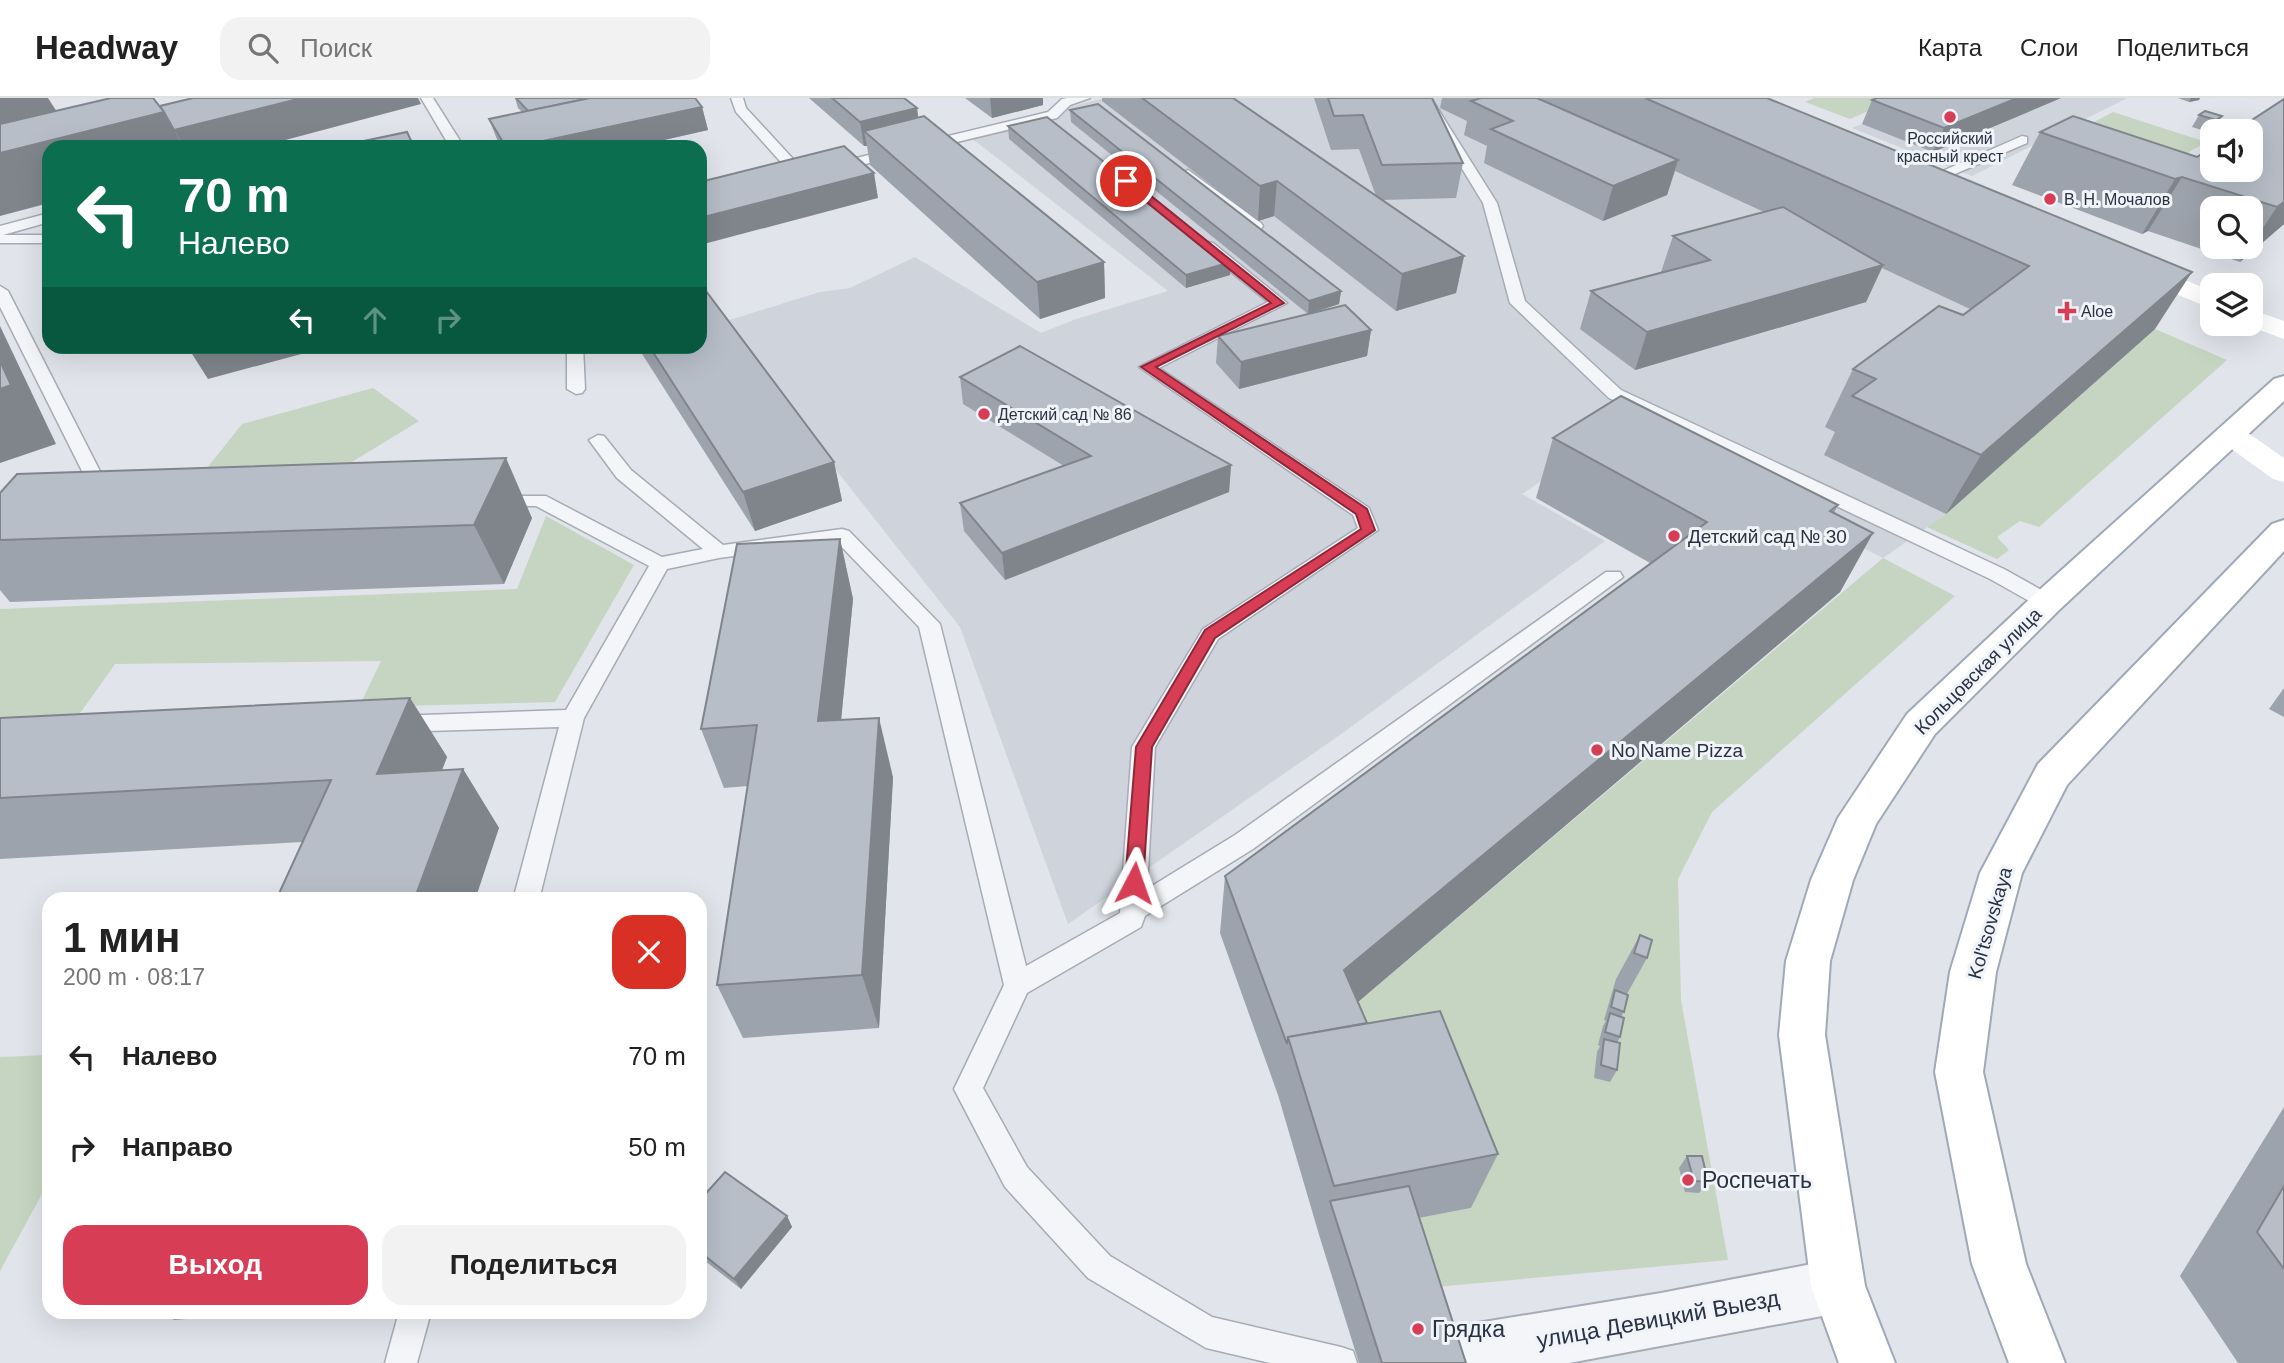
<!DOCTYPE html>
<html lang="ru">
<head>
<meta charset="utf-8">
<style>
	body { margin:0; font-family:Arial,sans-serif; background:#f2f2f2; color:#222; height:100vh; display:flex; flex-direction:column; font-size:26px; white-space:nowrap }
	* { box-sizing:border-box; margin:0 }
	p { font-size:23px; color:#767676 }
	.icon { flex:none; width:38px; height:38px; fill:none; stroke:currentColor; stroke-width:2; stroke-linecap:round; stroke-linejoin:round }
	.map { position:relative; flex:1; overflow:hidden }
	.panel { position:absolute; left:42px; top:794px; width:665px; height:427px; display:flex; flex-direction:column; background:#fff; border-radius:21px; box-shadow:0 7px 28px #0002 }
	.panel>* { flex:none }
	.guide { position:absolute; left:42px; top:42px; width:665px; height:214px; border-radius:21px; box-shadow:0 7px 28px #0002; background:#0b6e4f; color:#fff; overflow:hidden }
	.tools { position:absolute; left:2200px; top:21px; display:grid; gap:14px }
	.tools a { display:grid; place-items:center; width:63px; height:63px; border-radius:14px; background:#fff; box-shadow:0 7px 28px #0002; font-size:35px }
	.pin { position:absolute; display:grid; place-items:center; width:60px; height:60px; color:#fff; margin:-30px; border:4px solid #fff; border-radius:50%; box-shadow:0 2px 7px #0007 }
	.me { position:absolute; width:77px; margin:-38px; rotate:4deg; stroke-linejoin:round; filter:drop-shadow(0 0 5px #0008) }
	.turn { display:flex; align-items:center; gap:24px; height:147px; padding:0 21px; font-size:32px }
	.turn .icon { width:91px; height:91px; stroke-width:2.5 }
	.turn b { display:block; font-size:49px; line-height:60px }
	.lanes { display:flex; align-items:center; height:66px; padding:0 21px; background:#0003; justify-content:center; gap:35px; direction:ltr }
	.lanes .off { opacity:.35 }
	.round { display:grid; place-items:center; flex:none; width:74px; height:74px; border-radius:21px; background:#f2f2f2 }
	.head { display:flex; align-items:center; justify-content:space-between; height:119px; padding:0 21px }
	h1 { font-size:42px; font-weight:600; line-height:52px }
	.button { display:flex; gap:14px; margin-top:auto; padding:14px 21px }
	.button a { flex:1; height:80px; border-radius:21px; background:#d73e56; color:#fff; font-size:28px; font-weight:600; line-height:80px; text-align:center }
	.button a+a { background:#f2f2f2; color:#222 }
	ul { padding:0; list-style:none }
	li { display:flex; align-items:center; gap:21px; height:91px; padding:0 21px }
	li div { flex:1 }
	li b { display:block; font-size:26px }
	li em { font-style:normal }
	header { display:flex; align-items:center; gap:42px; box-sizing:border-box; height:98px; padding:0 35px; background:#fff; border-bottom:2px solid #e0e0e0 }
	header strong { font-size:33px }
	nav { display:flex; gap:38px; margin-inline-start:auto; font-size:24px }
	.search { width:490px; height:63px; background:#f2f2f2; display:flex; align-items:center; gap:18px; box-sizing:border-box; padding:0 24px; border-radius:21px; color:#767676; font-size:26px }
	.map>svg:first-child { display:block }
</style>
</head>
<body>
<header>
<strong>Headway</strong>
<div class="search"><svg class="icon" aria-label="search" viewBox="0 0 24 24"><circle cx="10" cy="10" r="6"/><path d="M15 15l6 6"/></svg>Поиск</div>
<nav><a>Карта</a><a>Слои</a><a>Поделиться</a></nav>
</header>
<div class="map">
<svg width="2284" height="1265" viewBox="0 0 2284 1265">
	<rect width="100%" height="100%" fill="#e1e4ea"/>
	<g fill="#ced3dc">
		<polygon points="1105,0 1631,0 2155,231 1946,416 1883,460 1622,328 1522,396 1605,443 1344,634 1068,826 960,529 720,225 820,194 850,190 915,159 1041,235 1076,221 1168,193 965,35"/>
		<polygon points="1928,0 2127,0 1972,78 1852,30"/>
	</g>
	<g fill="#c6d5c1">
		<polygon points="1814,0 1898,0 1850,21 1805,4"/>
		<polygon points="2113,14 2206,44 2148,78 2054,45"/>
		<polygon points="2155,231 2227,262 2039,429 2020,423 1997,439 2009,452 1997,461 1927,429 1946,416"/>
		<polygon points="373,290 419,323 334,375 195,385 242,326"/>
		<polygon points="546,418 634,467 555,604 359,609 381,563 115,566 71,628 0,629 0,511 517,491"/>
		<polygon points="1883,460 1955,498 1712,714 1678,781 1681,902 1728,1162 1414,1191 1394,1125 1471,1110 1332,926"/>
		<polygon points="49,957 49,1083 0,1173 0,959"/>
	</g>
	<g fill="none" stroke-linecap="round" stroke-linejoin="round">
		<defs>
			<g id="lane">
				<polygon points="421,0 433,0 464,49 450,49"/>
				<polygon points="731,0 743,0 746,10 806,75 806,81 796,81 736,14"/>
				<polygon points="1067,0 1090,0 1070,7 1057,20 832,74 825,70 827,67 1048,14 1062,1"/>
				<polygon points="1419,0 1431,0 1497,105 1525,203 1621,292 2004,471 2054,499 2057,504 2054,509 2040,509 1990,481 1609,300 1510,205 1483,105"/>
				<polygon points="2022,38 2027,39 2027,45 1934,85 1924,85 1922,82"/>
				<polygon points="1188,72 1261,125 1263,128 1261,131 1251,131 1183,79 1181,76"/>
				<polygon points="49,115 49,124 3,137 49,137 49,145 0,145 0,128"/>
				<polygon points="1208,144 1213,145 1287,205 1159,270 1369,410 1378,432 1218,541 1155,649 1147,791 1235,737 1606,474 1620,474 1623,479 1253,751 1145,818 1141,829 1027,895 983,990 1027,1069 1110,1158 1212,1219 1341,1249 1353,1253 1357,1265 1270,1265 1206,1250 1088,1180 1005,1089 954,991 1004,887 919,529 837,444 719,460 667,471 584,620 539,802 513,802 559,629 394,634 386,632 383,626 386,620 394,618 566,612 649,468 536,408 496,408 486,402 489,398 546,398 662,459 703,451 617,380 589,342 598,337 604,338 631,372 723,447 842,431 849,433 940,526 1026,868 1120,815 1132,649 1203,531 1358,430 1353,417 1139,269 1268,204 1203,151 1201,148"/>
				<polygon points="0,188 8,193 105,383 103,387 89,387 0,209"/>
				<polygon points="567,248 583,248 585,291 582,295 576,296 567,291"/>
				<polygon points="399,1214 431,1214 417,1265 385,1265"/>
			</g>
			<polygon id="street" points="1838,1161 1857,1169 1865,1188 1857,1207 1838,1215 1569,1265 1409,1265 1407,1260 1415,1240 1435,1232 1661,1195"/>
			<g id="primary">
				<polygon points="2284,278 2284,303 2059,512 1935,636 1876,726 1853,782 1830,863 1825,937 1865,1188 1895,1265 1839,1265 1811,1188 1779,937 1786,863 1811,782 1838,720 1907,616 2035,496 2274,281"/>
				<polygon points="2284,422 2284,453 2067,687 2022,775 1996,874 1983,974 2026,1166 2065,1265 2009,1265 1972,1166 1935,974 1950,874 1980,775 2038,666 2272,426"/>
			</g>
		</defs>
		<use href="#lane" stroke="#a6abb5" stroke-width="3"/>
		<use href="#street" stroke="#a6abb5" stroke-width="4"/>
		<use href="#primary" stroke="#9fa9b7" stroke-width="4"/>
		<use href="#lane" fill="#f4f5f8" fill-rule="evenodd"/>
		<use href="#street" fill="#f4f5f8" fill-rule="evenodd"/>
		<g fill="#fff" fill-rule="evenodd">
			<polygon points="2133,161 2212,193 2212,211 2124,174 2120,169 2124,164"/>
			<polygon points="2250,211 2284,223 2284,241 2243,226 2250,226"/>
			<polygon points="2230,327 2241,330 2284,360 2284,384 2273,381 2219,342 2215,336 2219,330"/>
		</g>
		<use href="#primary" fill="#fff" fill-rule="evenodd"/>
	</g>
	<g fill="#9da3ac" fill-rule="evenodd">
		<polygon points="515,0 695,0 702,9 708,32 633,49 500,49 489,21 522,14 518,10"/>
		<polygon points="809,0 904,0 917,10 918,20 1104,164 1105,200 1040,221 870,67 867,48 864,48"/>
		<polygon points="965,0 1043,0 1043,7 992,20"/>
		<polygon points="1102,0 1233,0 1376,98 1359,51 1331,52 1314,0 1432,0 1463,65 1456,100 1382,102 1464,158 1456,195 1396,213 1274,118 1258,123 1102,3"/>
		<polygon points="1442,0 1767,0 2155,231 1946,416 1824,357 1835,334 1825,329 1853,271 1963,217 1970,211 1882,170 1866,204 1635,272 1580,231 1591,193 1661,174 1673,138 1764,114 1675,73 1667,97 1603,123 1484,65 1487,48 1464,37 1467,23 1440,10"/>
		<polygon points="1877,0 2061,0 1933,54 1862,26 1872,2"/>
		<polygon points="2178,0 2200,0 2199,2 2189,4"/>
		<path d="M2284,1V126L2240,164L2148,133L2142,136L2012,87L2040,34L2197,59ZM2212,110H2250V149H2212Z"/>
		<polygon points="1070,12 1341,193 1339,206 1308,216 1071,24"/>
		<polygon points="2199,17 2222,18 2214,30 2208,34 2192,29"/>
		<polygon points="1008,28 1231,164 1230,177 1186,190 1009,41"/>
		<polygon points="1371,232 1367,258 1239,291 1216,265 1218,238"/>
		<polygon points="637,248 700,248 834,364 842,403 755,433"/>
		<polygon points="960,279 1231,367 1229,394 1005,482 964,433 960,405 1064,368 963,306"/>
		<polygon points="1553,340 1838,407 1834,415 1873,435 1840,494 1358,904 1367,925 1498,1056 1471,1110 1419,1120 1466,1265 1359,1265 1320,1140 1278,997 1220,835 1225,778 1650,465 1536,400"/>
		<polygon points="0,395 532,420 504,486 10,504 0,492"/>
		<polygon points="840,441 853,501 841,622 893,679 879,930 743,940 717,887 748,688 724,690 701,631"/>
		<polygon points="2284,590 2284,619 2269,611"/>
		<polygon points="410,600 447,659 442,672 463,671 499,730 302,744 0,761 0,620"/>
		<polygon points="1640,837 1647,860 1627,896 1624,914 1621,919 1620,939 1617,945 1617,972 1610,984 1594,980 1597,954 1600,948 1598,947 1603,928 1606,923 1604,922 1616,881"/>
		<polygon points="2284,1009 2284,1265 2238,1265 2180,1178"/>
		<polygon points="1687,1058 1708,1084 1699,1095 1685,1094 1679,1070"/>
		<polygon points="700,1102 787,1118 792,1129 741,1191 700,1159"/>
		<polygon points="161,1214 273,1214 174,1222"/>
	</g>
	<g fill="#80858c">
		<polygon points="0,0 48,0 59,17 0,31"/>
		<polygon points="302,0 418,0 421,6 259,49 184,49 174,32"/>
		<polygon points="990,0 1043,0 1043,7 992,20"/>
		<polygon points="2017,0 2061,0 1933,54 1944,30"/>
		<polygon points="2191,0 2200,0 2199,2 2189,4"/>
		<polygon points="702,9 708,32 633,49 515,49"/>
		<polygon points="917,10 920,34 864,33 867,48 864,48 860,24"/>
		<polygon points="164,14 184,49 49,49 49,105 0,118 0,55"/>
		<polygon points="2222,18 2214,30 2208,34 2216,22"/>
		<polygon points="1678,62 1667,97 1603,123 1613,88"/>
		<polygon points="874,75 878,100 700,147 700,120"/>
		<polygon points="2182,79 2148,133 2142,136 2175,81"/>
		<polygon points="1277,83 1274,118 1258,123 1260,88"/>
		<polygon points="2284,104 2284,126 2240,164 2277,109"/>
		<polygon points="1464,158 1456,195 1396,213 1402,176"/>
		<polygon points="1104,164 1105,200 1040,221 1037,184"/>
		<polygon points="1231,164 1230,177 1186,190 1186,177"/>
		<polygon points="1883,167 1866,204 1635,272 1647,234"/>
		<polygon points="2192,174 2155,231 1946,416 1981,357"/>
		<polygon points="1341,193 1339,206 1308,216 1309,203"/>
		<polygon points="0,228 56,346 0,365"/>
		<polygon points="1371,232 1367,258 1239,291 1241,264"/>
		<polygon points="187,248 331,248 208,281"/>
		<polygon points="506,360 532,420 504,486 474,427"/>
		<polygon points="834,364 842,403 755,433 743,394"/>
		<polygon points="1231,367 1229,394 1005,482 1002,455"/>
		<polygon points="1873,435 1840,494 1332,926 1344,872"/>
		<polygon points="840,441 853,501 835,683 818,623"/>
		<polygon points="410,600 447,659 418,734 377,676"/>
		<polygon points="879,620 893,679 879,930 862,877"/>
		<polygon points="463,671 499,730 475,802 414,802"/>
		<polygon points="787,1118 792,1129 741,1191 734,1181"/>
	</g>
	<g fill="#b7bec8" stroke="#80858c" stroke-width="2">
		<polygon points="111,0 153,0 164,14 0,55 0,26"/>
		<polygon points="193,0 302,0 174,32 164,14 160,8"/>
		<polygon points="516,0 590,0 528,13"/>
		<polygon points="590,0 695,0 702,9 515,49 506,49 489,21"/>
		<polygon points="832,0 904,0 917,10 860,24"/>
		<polygon points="1142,0 1233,0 1464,158 1402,176 1277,83 1260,88"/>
		<polygon points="1328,0 1432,0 1463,65 1382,67 1363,17 1334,18"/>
		<polygon points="1481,0 1537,0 1678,62 1613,88 1491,31 1513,23 1471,3"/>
		<polygon points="1645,0 1767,0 2192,174 1981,357 1852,298 1876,281 1853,271 1939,208 1963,217 2029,168"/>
		<polygon points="1877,0 2017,0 1944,30 1872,2"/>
		<polygon points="2284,1 2284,104 2277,109 2182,79 2175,81 2040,34 2073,18 2197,59 2212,49 2212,72 2250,72 2250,33 2235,33"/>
		<polygon points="1098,6 1341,193 1309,203 1070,12"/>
		<polygon points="2205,13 2222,18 2216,22 2199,17"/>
		<polygon points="924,18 1104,164 1037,184 864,33"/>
		<polygon points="1047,19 1231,164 1186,177 1008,28"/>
		<polygon points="407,34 414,49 335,49"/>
		<polygon points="844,48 874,75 700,120 700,84"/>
		<polygon points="1783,109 1883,167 1647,234 1591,193 1710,162 1673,138"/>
		<polygon points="700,185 834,364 743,394 649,248 700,248"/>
		<polygon points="1345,207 1371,232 1241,264 1218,238"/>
		<polygon points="1020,248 1231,367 1002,455 960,405 1091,358 960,279"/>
		<polygon points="0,263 11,287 0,291"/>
		<polygon points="1621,298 1838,407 1830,413 1873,435 1344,872 1367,925 1288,939 1287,946 1225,778 1707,424 1553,340"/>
		<polygon points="506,360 474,427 0,442 0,395 17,376"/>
		<polygon points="840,441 818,623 879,620 862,877 717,887 757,627 701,631 737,446"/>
		<polygon points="410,600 377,676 463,671 414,802 276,802 331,682 0,700 0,620"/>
		<polygon points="1640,837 1652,842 1647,860 1634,855"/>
		<polygon points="1615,892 1628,897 1624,914 1611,909"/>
		<polygon points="1440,913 1498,1056 1334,1088 1288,939"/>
		<polygon points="1610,915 1624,920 1620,939 1605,934"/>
		<polygon points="1604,941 1620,945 1617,972 1601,967"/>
		<polygon points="1687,1058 1702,1058 1708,1084 1694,1083"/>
		<polygon points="725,1074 787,1118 734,1181 700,1154 700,1102"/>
		<polygon points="1409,1088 1466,1265 1382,1265 1330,1103"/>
		<polygon points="2284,1088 2284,1171 2257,1134"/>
	</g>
	<polygon fill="#d73e56" stroke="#8c2838" stroke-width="2" points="1123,81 1130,81 1284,205 1156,269 1367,411 1375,432 1215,540 1152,649 1143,785 1140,791 1134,793 1128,791 1125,785 1136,649 1205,532 1361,431 1356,416 1141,269 1271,205 1123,85"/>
	<g fill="#d73e56" stroke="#f0f3f8" stroke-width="2.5">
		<circle cx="1950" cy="19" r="7"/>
		<circle cx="2050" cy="101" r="7"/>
		<path d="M2063.5 202.5h7v7h7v7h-7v7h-7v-7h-7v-7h7z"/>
		<circle cx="984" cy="316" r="7"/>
		<circle cx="1674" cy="438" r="7"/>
		<circle cx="1597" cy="652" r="7"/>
		<circle cx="1688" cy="1082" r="7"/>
		<circle cx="1418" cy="1231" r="7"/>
	</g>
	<g text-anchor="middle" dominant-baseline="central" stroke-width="6" stroke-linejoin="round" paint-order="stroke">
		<g font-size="16" fill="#283243" stroke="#f0f3f8" text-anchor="start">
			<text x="1950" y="40" text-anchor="middle">Российский<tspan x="1950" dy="18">красный крест</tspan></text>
			<text x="2064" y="101">В. Н. Мочалов</text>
			<text x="2081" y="213">Aloe</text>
			<text x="998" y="316">Детский сад № 86</text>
		</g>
		<g font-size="19" fill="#283243" stroke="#f0f3f8" text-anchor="start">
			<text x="1688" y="438">Детский сад № 30</text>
			<text x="1611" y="652">No Name Pizza</text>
		</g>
		<g font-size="19" fill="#283243" stroke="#f0f3f8">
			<text transform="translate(1978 573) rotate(-45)">Кольцовская улица</text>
			<text transform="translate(1990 825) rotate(-74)">Kol'tsovskaya</text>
		</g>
		<g font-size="23" fill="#283243" stroke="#f0f3f8" text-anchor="start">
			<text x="1702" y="1082">Роспечать</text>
			<text x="1432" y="1231">Грядка</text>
		</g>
		<g font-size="23" fill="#283243" stroke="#f0f3f8">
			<text transform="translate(1658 1221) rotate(-10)">улица Девицкий Выезд</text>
		</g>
	</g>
</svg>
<div class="tools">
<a><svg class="icon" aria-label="sound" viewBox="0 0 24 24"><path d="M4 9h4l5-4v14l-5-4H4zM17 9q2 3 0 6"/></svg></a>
<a><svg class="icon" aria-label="search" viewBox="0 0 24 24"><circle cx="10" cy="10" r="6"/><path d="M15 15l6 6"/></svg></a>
<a><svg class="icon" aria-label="layers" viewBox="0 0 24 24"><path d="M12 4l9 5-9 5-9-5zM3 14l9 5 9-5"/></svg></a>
</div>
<div class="pin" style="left:1126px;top:83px;background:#d93025"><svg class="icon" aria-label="arrive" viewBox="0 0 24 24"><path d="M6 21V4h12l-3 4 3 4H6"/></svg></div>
<svg class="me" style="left:1134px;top:785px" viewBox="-20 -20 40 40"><path d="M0-17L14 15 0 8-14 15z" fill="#d73e56" stroke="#fff" stroke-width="4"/></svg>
<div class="guide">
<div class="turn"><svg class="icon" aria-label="left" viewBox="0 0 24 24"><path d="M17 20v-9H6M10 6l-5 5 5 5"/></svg><div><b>70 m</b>Налево</div></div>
<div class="lanes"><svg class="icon" aria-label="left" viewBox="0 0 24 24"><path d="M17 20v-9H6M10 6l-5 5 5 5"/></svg><svg class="icon off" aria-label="ahead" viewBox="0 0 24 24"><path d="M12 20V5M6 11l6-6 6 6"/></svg><svg class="icon off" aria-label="right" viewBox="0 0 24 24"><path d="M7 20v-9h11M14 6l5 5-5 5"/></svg></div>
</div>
<section class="panel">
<div class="head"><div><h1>1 мин</h1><p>200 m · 08:17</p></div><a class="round" style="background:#d93025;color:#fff"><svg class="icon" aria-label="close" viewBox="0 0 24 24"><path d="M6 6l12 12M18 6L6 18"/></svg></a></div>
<ul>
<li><svg class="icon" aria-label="left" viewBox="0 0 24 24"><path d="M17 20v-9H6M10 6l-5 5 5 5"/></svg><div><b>Налево</b></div><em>70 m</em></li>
<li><svg class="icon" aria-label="right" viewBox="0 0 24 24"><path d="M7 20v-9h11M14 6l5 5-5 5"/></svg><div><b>Направо</b></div><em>50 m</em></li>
</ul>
<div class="button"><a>Выход</a><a>Поделиться</a></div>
</section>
</div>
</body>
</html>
